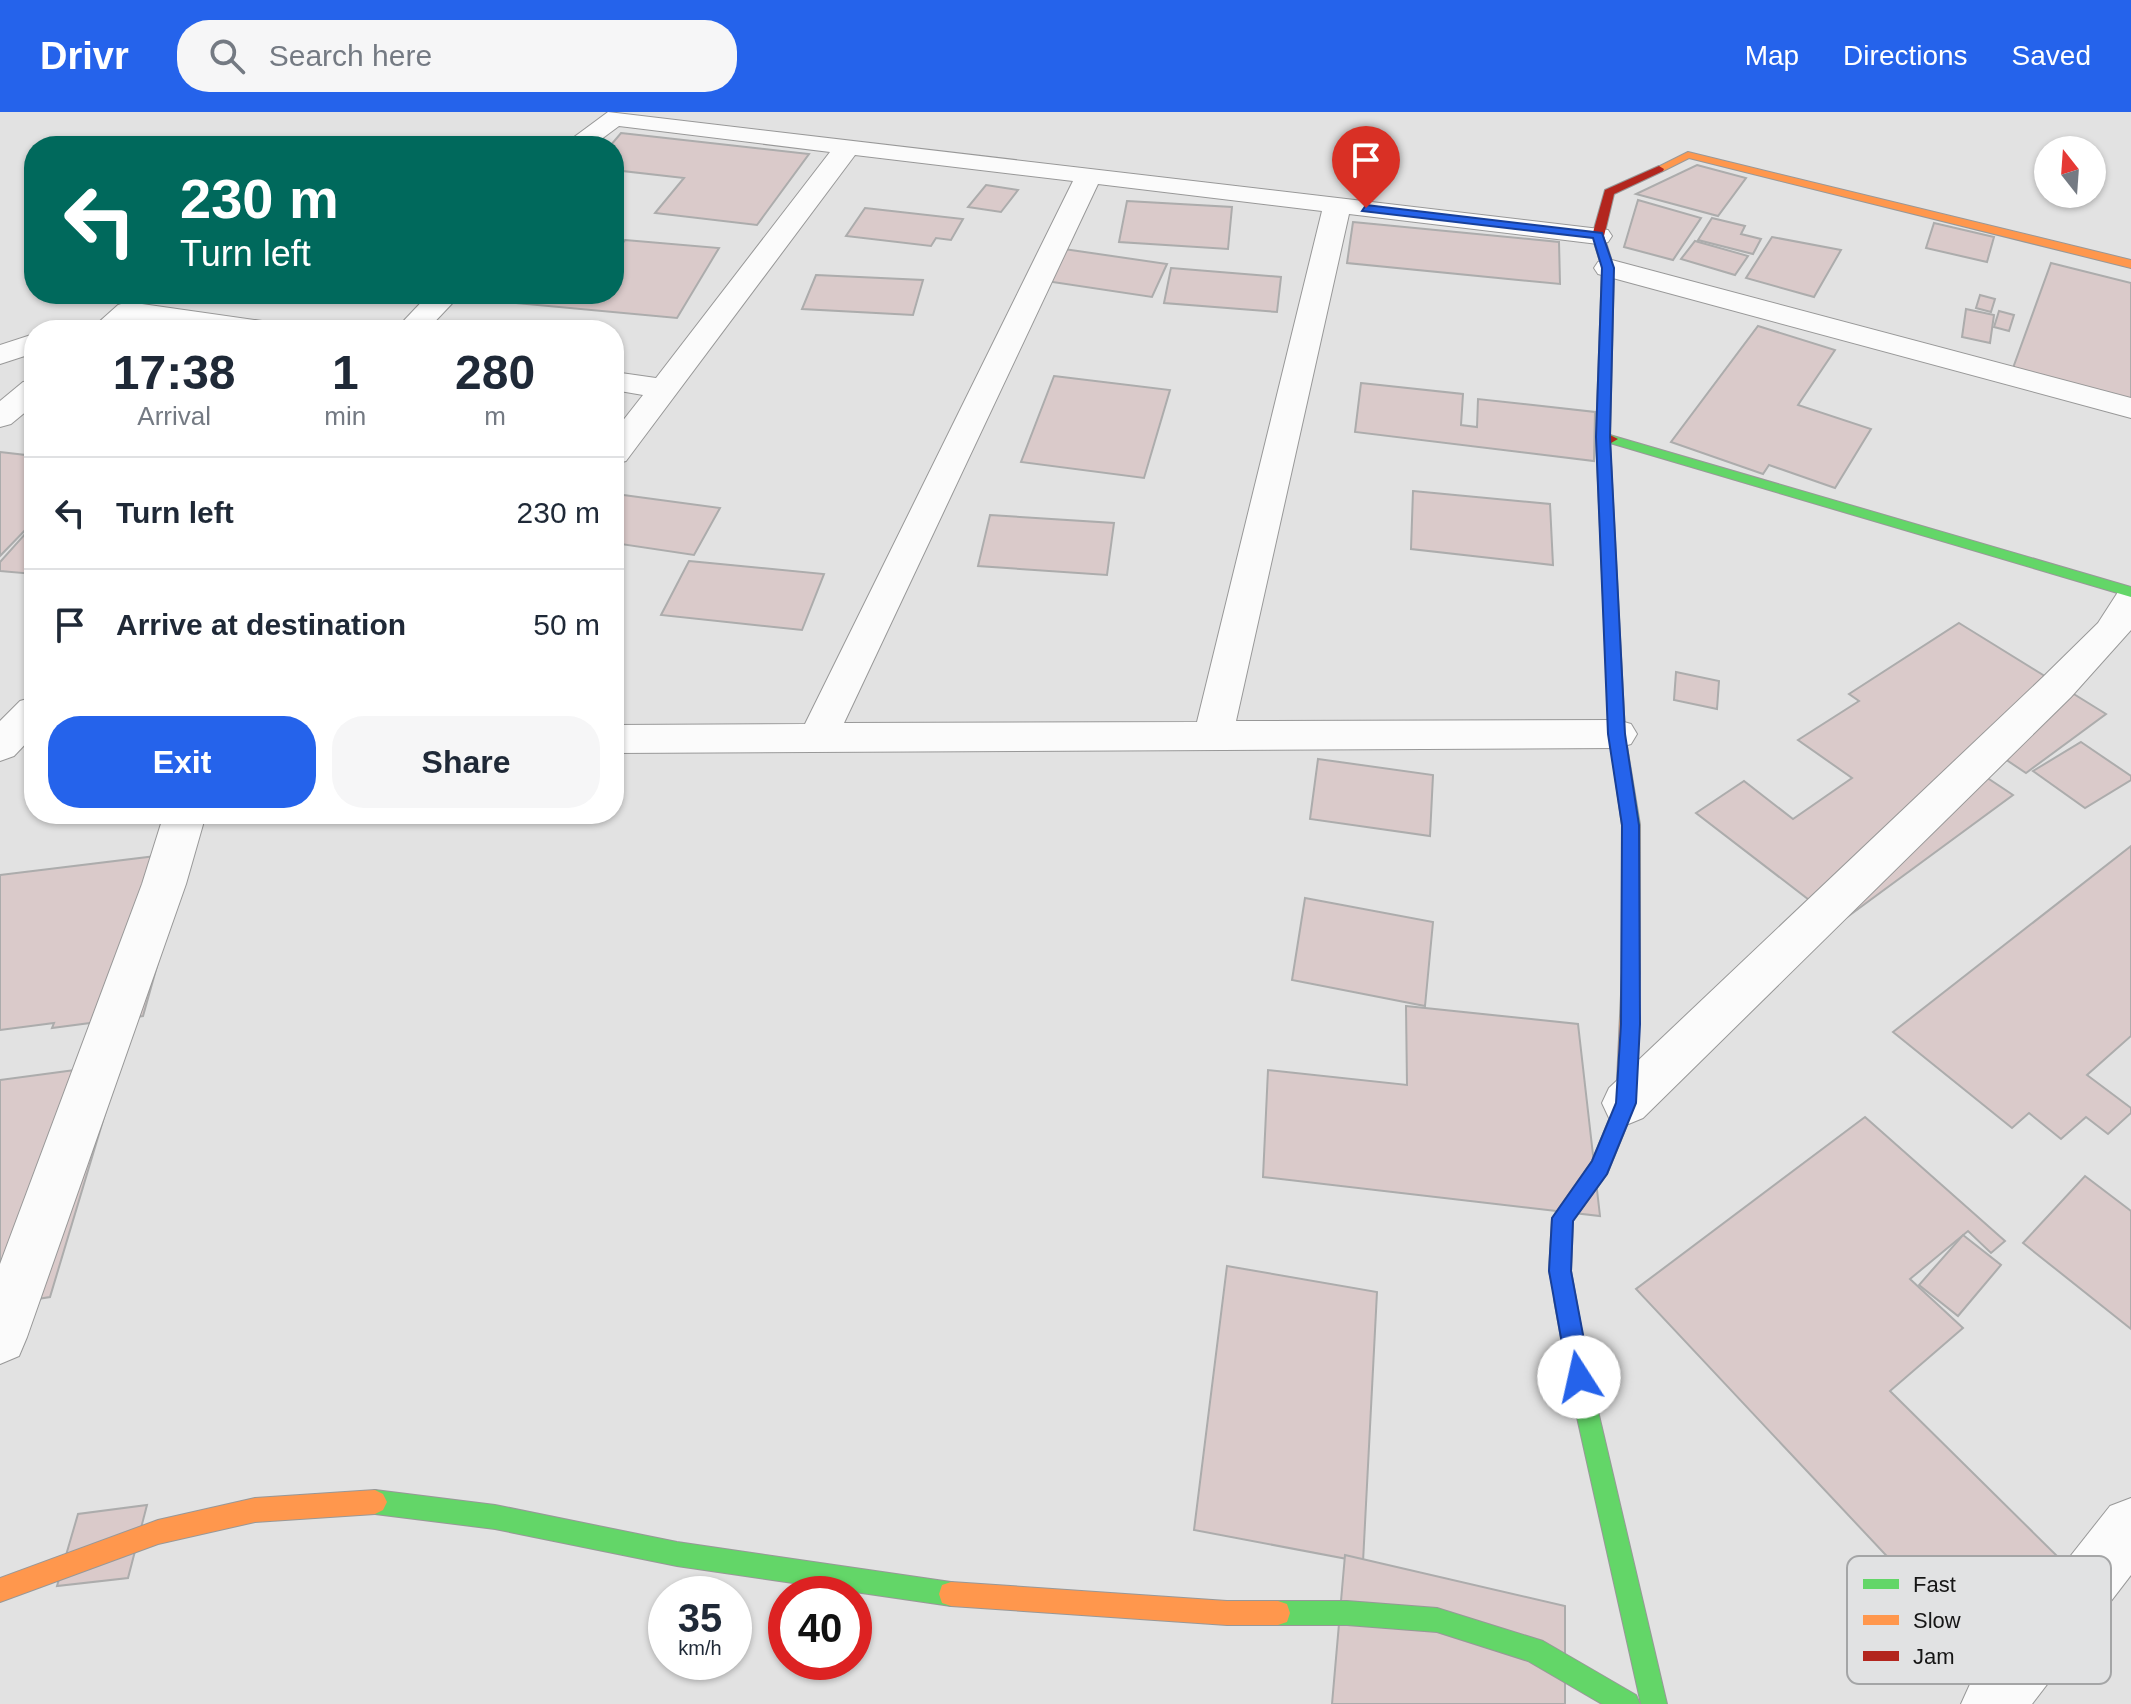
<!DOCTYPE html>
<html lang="en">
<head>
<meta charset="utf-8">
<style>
	body { margin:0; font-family:Helvetica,sans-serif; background:#f6f6f7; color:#1f2937; height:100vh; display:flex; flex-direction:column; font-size:30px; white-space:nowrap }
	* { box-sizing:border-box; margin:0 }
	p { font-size:26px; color:#747a83 }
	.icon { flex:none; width:44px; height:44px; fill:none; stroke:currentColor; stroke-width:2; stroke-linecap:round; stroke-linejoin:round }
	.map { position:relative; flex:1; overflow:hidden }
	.panel { position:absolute; left:24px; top:208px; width:600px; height:504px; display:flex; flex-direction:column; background:#fff; border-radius:32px; box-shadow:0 2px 6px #0004 }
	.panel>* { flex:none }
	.top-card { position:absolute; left:24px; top:24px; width:600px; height:168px; border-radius:32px; box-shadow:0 2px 6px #0004; background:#00695c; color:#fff; overflow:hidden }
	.needle { width:52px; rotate:343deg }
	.fabs { position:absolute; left:2034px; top:24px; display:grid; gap:16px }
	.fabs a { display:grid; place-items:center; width:72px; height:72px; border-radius:50%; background:#fff; box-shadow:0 2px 6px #0004; font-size:40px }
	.speed { position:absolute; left:648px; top:1464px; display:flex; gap:16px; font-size:40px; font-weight:700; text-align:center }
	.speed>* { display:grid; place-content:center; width:104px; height:104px; border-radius:50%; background:#fff; box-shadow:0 2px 6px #0004; line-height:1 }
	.speed small { font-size:20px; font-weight:400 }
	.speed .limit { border:12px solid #d22; background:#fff; color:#111 }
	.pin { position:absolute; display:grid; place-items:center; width:68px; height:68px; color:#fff; margin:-82px -34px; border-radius:50% 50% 50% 0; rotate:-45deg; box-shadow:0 0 8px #0007 }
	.pin .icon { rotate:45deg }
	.me { position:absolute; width:88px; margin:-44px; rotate:350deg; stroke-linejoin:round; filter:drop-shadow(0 0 6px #0008) }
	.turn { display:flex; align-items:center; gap:28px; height:168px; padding:0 24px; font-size:36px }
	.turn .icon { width:104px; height:104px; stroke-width:2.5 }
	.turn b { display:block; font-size:56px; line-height:68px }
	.eta { display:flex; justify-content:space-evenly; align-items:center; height:136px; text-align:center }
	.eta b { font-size:48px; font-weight:700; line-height:56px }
	.action { display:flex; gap:16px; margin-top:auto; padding:16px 24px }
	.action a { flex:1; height:92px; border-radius:32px; background:#2563eb; color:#fff; font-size:32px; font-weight:700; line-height:92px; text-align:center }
	.action a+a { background:#f6f6f7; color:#1f2937 }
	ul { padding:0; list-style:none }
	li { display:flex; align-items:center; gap:24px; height:112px; padding:0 24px; border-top:2px solid #e0e1e3 }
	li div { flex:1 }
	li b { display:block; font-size:30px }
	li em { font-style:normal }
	header { display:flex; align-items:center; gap:48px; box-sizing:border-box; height:112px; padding:0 40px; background:#2563eb; color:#fff }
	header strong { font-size:38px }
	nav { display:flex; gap:44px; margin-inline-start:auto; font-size:28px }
	.search { width:560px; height:72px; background:#f6f6f7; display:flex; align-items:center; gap:20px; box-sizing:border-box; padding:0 28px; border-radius:32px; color:#747a83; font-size:30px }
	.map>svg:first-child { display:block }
</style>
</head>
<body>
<header>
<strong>Drivr</strong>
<div class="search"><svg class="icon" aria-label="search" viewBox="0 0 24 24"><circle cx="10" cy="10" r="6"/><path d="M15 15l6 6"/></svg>Search here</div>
<nav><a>Map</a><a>Directions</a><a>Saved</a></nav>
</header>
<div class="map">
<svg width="2131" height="1592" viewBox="0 0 2131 1592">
	<rect width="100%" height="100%" fill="#e2e2e2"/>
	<g fill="#dacaca" stroke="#acacac" stroke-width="2">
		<polygon points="621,21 809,42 757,113 655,101 684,66 614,58 614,34 610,34"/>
		<polygon points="1697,53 1746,66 1718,104 1636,82"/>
		<polygon points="986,73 1018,78 1001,100 968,95"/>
		<polygon points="1638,88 1701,106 1673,148 1624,135"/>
		<polygon points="1127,89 1232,95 1228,137 1119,130"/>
		<polygon points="865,96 963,107 951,128 936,126 931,134 846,124"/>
		<polygon points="1712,106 1745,114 1741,122 1761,127 1753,142 1698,128"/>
		<polygon points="1353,110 1559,130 1560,172 1347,151"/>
		<polygon points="1934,111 1994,125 1987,150 1926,136"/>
		<polygon points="1772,125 1841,138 1814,185 1746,166"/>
		<polygon points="625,128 719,136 677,206 473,187 477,182 614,182 614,144"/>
		<polygon points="1695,129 1748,144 1735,163 1681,147"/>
		<polygon points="1064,137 1167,152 1152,185 1046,169"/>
		<polygon points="2051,151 2131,171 2131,288 2013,256"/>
		<polygon points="1171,156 1281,165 1277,200 1164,191"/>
		<polygon points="816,163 923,168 913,203 802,197"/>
		<polygon points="1980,183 1995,187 1991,200 1976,196"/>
		<polygon points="1966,197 1994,203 1990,231 1962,225"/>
		<polygon points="1999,199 2014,203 2009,219 1994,215"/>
		<polygon points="1758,214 1835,238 1798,293 1871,317 1835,376 1769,353 1763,362 1671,330"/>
		<polygon points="1054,264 1170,278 1144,366 1021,350"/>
		<polygon points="1361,271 1463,282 1461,313 1477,315 1478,287 1595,300 1594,349 1355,320"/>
		<polygon points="0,340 34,344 34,409 0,444"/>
		<polygon points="1413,379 1550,392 1553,453 1411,437"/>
		<polygon points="616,382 720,396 694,443 614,431"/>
		<polygon points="990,403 1114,411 1107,463 978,454"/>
		<polygon points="34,412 34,462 0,459 0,450"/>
		<polygon points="689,449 824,462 802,518 661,503"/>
		<polygon points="1959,511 2106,602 2026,661 1999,643 1977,659 2013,683 1839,811 1696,701 1744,669 1793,707 1852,666 1798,628 1859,589 1849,582"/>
		<polygon points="1676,560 1719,569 1717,597 1674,588"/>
		<polygon points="2081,630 2131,664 2131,668 2085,696 2033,659"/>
		<polygon points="1318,647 1433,663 1430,724 1310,707"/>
		<polygon points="2131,734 2131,924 2087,963 2131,996 2131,1001 2108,1022 2086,1005 2061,1027 2029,1001 2012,1016 1893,920"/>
		<polygon points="189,740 143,904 52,916 54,911 0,918 0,763"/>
		<polygon points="1305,786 1433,810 1425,894 1292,868"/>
		<polygon points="1406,894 1578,912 1600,1104 1263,1065 1268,958 1407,973"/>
		<polygon points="120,952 50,1185 0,1193 0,968"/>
		<polygon points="1865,1005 2005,1129 1991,1141 1968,1119 1910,1167 1963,1216 1890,1279 2056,1443 2040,1460 2093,1514 2021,1587 1636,1177"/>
		<polygon points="2085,1064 2131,1099 2131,1217 2023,1131"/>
		<polygon points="1963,1123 2001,1153 1958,1204 1919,1173"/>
		<polygon points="1227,1154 1377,1180 1363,1450 1194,1418"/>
		<polygon points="147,1393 128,1466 57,1474 78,1402"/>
		<polygon points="1345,1443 1565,1494 1565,1592 1332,1592"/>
	</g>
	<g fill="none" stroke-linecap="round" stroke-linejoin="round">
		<defs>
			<g id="street">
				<path d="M608,0L1608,118L1612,124L1608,130L1598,132L1349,102L1236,609L1617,608L1631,612L1637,622L1631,632L1617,636L614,641V613L805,612L1073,69L855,43L626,349L614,352V320L643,283L614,278V260L656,266L830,40L619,14L592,34H562ZM1098,72L1322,99L1197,610L844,611Z"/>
				<polygon points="1608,147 2131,286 2131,306 1598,162 1594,156 1598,150"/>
				<polygon points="429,182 461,182 427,218 395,218"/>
				<polygon points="128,190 262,209 273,212 277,218 199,218 134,209 123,218 90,218 118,193"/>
				<polygon points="34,222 34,241 0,252 0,233"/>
				<polygon points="34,268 34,293 11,312 0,315 0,289 23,270"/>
				<polygon points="2131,477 2131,518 2071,585 1643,1006 1626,1013 1609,1006 1602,991 1609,976 2043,565 2098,511 2118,480"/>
				<polygon points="34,585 34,623 14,644 0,649 0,609 20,589"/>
				<polygon points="164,702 206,702 186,772 27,1225 19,1244 0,1252 0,1152 142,772"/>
				<polygon points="2131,1386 2131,1463 2032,1592 1961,1592 1971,1570 2110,1394"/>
			</g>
			<g id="fast">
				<polygon points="1603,321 2131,475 2131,485 1610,331 1625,622 1640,713 1640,861 1638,866 1631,869 1624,866 1622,861 1622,713 1609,622 1596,325"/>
				<polygon points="1565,1176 1573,1180 1576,1187 1590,1265 1667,1592 1641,1592 1568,1265 1554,1187 1557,1180"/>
				<polygon points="375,1378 495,1393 677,1430 951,1470 960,1473 963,1482 960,1491 951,1494 677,1454 495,1417 375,1402 367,1398 363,1390 367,1382"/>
				<polygon points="1278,1489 1347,1489 1437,1496 1543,1529 1636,1583 1640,1592 1602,1592 1528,1549 1437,1520 1347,1513 1278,1513 1269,1510 1266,1501 1269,1492"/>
			</g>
			<g id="slow">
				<polygon points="1688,40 2131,148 2131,156 1689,46 1663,59 1654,57"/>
				<polygon points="1631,853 1638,856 1640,861 1636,991 1607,1062 1573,1109 1571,1159 1576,1187 1573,1194 1565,1198 1557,1194 1549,1159 1552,1106 1592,1049 1616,991 1622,861 1624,856"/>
				<polygon points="375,1378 383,1382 387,1390 383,1398 375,1402 255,1410 158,1432 0,1490 0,1466 158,1408 255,1386"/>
				<polygon points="951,1470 1227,1489 1278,1489 1287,1492 1290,1501 1287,1510 1278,1513 1227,1513 951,1494 942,1491 939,1482 942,1473"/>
			</g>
			<polygon id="jam" points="1659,54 1664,57 1663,59 1614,82 1604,124 1614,156 1610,323 1618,327 1611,331 1596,325 1602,156 1592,124 1605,78"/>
		</defs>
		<use href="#street" stroke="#989898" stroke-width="2"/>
		<use href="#fast" stroke="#989898" stroke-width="2"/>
		<use href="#slow" stroke="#989898" stroke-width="2"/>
		<use href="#jam" stroke="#989898" stroke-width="2"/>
		<use href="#street" fill="#fbfbfb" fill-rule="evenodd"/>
		<use href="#fast" fill="#63d668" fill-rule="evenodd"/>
		<use href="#slow" fill="#ff974d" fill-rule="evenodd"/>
		<use href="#jam" fill="#b3261e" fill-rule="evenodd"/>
	</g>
	<polygon fill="#2563eb" stroke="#184099" stroke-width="2" points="1366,93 1602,121 1614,156 1610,325 1625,622 1639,713 1640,912 1636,991 1607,1062 1573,1109 1571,1159 1591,1265 1587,1273 1579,1277 1571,1273 1568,1265 1549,1159 1552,1106 1592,1049 1616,991 1621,912 1622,713 1608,622 1596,325 1602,156 1593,126 1362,99"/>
	<rect x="1847" y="1444" width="264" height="128" rx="12" fill="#e1e2e3" stroke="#a4a5a6" stroke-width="2"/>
	<rect x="1863" y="1467" width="36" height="10" fill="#63d668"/>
	<rect x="1863" y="1503" width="36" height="10" fill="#ff974d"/>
	<rect x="1863" y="1539" width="36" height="10" fill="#b3261e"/>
	<g font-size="22" fill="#161616">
		<text x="1913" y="1480">Fast</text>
		<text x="1913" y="1516">Slow</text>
		<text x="1913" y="1552">Jam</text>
	</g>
</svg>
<div class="fabs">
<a><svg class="needle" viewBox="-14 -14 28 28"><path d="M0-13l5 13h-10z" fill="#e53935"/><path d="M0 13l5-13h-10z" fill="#747a83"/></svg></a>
</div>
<div class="speed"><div>35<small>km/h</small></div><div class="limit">40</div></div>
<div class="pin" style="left:1366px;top:96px;background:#d93025"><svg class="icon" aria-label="arrive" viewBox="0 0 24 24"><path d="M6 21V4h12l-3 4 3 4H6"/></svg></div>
<svg class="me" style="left:1579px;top:1265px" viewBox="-20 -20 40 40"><circle r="19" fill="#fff"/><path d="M0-13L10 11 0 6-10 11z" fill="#2563eb"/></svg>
<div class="top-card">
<div class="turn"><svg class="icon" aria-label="left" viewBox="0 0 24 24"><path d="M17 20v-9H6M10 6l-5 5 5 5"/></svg><div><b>230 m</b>Turn left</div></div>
</div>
<section class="panel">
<div class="eta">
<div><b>17:38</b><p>Arrival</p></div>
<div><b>1</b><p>min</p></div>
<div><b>280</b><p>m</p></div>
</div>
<ul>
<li><svg class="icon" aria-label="left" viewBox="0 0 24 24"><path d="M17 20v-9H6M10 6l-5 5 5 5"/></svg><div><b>Turn left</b></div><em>230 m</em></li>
<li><svg class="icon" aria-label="arrive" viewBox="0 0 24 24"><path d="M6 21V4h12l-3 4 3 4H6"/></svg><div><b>Arrive at destination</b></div><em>50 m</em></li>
</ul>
<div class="action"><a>Exit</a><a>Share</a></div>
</section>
</div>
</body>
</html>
